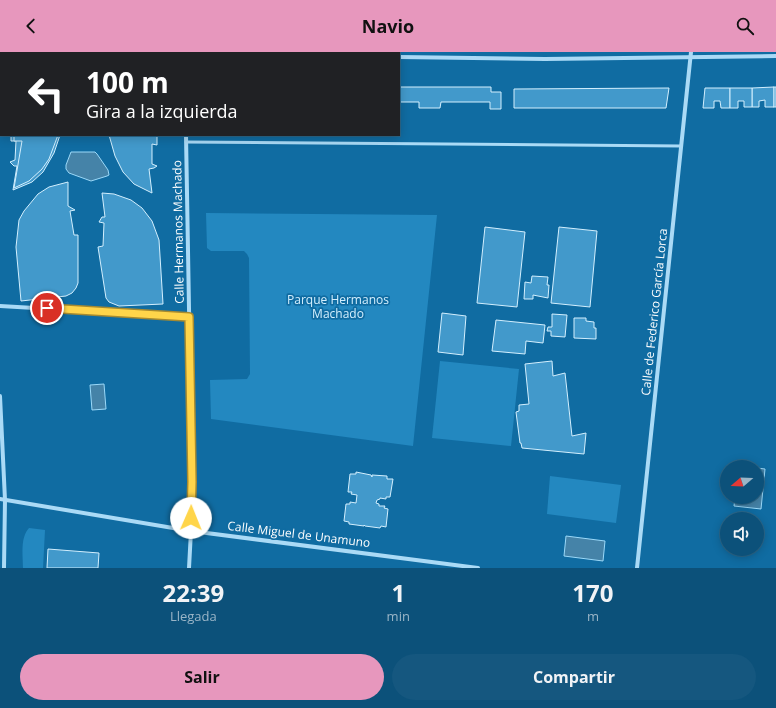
<!DOCTYPE html>
<html lang="es">
<head>
<meta charset="utf-8">
<style>
	body { margin:0; font-family:"Open Sans",sans-serif; background:#15577f; color:#f1f3f6; height:100vh; display:flex; flex-direction:column; font-size:15px; white-space:nowrap }
	* { box-sizing:border-box; margin:0 }
	p { font-size:13px; color:#9ab5c7 }
	.icon { flex:none; width:22px; height:22px; fill:none; stroke:currentColor; stroke-width:2; stroke-linecap:round; stroke-linejoin:round }
	.map { position:relative; height:516px; overflow:hidden }
	.details { display:flex; flex-direction:column; background:#0c517a; flex:1 }
	.details>* { flex:none }
	.banner { position:absolute; left:0px; top:0px; width:400px; height:84px; box-shadow:0 2px 10px #0003,0 0 0 1px #2c688b; background:#202124; color:#fff; overflow:hidden }
	.needle { width:26px; rotate:251deg }
	.tools { position:absolute; left:720px; top:408px; display:grid; gap:8px }
	.tools a { display:grid; place-items:center; width:44px; height:44px; border-radius:50%; background:#0c517a; box-shadow:0 2px 10px #0003,0 0 0 1px #2c688b; font-size:20px }
	.pin { position:absolute; display:grid; place-items:center; width:34px; height:34px; color:#fff; margin:-17px; border:2px solid #fff; border-radius:50%; box-shadow:0 1px 4px #0007 }
	.me { position:absolute; width:44px; margin:-22px; rotate:1deg; stroke-linejoin:round; filter:drop-shadow(0 0 3px #0008) }
	.turn { display:flex; align-items:center; gap:14px; height:84px; padding:0 20px; font-size:18px }
	.turn .icon { width:52px; height:52px; stroke-width:2.5 }
	.turn b { display:block; font-size:28px; line-height:34px }
	.eta { display:flex; justify-content:space-evenly; align-items:center; height:68px; text-align:center }
	.eta b { font-size:24px; font-weight:700; line-height:28px }
	.cta { display:flex; gap:8px; margin-top:auto; padding:8px 20px }
	.cta a { flex:1; height:46px; border-radius:24px; background:#e797bd; color:#111; font-size:16px; font-weight:700; line-height:46px; text-align:center }
	.cta a+a { background:#15577f; color:#f1f3f6 }
	header { display:flex; justify-content:space-between; align-items:center; height:52px; padding:0 20px; background:#e797bd; color:#111; font-size:18px; font-weight:700 }
	.map>svg:first-child { display:block }
</style>
</head>
<body>
<header><svg class="icon" aria-label="back" viewBox="0 0 24 24"><path d="M15 5l-7 7 7 7"/></svg>Navio<svg class="icon" aria-label="search" viewBox="0 0 24 24"><circle cx="10" cy="10" r="6"/><path d="M15 15l6 6"/></svg></header>
<div class="map">
<svg width="776" height="516" viewBox="0 0 776 516">
	<rect width="100%" height="100%" fill="#106ca2"/>
	<g fill="#2388c0">
		<polygon points="206,161 437,163 413,394 211,367 210,328 247,327 250,322 249,206 247,202 244,199 211,199 207,196"/>
		<polygon points="440,309 519,317 511,394 432,386"/>
		<polygon points="550,424 621,433 616,471 547,462"/>
		<path d="M29,476L45,478L43,516H23C23,503 20,486 29,476Z"/>
	</g>
	<g fill="#4583a8" stroke="#9bd9f9">
		<polygon points="71,100 95,100 97,102 108,118 109,123 107,124 91,129 69,121 66,117 66,113"/>
		<polygon points="104,332 106,357 92,358 90,333"/>
		<polygon points="757,416 765,417 761,457 734,454 735,445 757,445"/>
		<polygon points="566,484 605,489 603,509 564,504"/>
	</g>
	<g fill="#4299cb" stroke="#d3effe">
		<polygon points="399,35 491,35 491,40 501,40 501,57 490,57 490,50 441,50 440,56 419,56 419,50 399,50"/>
		<polygon points="774,35 774,55 765,55 765,48 759,49 759,55 752,55 752,36"/>
		<rect x="774" y="35" width="2" height="20"/>
		<polygon points="669,36 666,56 514,56 514,37"/>
		<polygon points="705,36 730,36 730,56 721,56 720,49 714,49 714,56 703,56"/>
		<polygon points="730,36 752,36 752,55 744,55 744,49 738,49 738,56 730,56"/>
		<polygon points="11,83 60,83 54,101 43,120 32,130 13,138 17,114 14,114 10,110 15,108 16,89 11,89"/>
		<polygon points="14,83 58,83 49,107 42,117 29,129 14,136 22,89 14,89"/>
		<polygon points="109,83 157,83 157,93 152,92 152,112 157,114 154,116 149,117 152,141 134,132 123,120 115,104"/>
		<polygon points="68,130 68,154 75,158 70,159 74,183 78,183 78,231 76,236 72,241 66,244 21,249 16,195 19,168 24,159 38,142 49,135"/>
		<polygon points="102,141 114,142 131,148 142,156 152,169 159,188 163,252 119,254 109,250 106,246 98,195 103,194 104,171 99,170 102,165 105,165"/>
		<polygon points="485,175 525,180 517,255 477,251"/>
		<polygon points="559,175 597,179 590,255 551,251"/>
		<polygon points="532,224 548,225 547,233 549,233 548,246 533,243 533,247 524,247 525,230 531,231"/>
		<polygon points="442,261 466,264 463,303 438,300"/>
		<polygon points="552,262 567,263 565,285 551,284 551,279 547,279 548,275 552,275"/>
		<polygon points="574,266 586,266 586,269 594,270 594,276 596,276 596,287 574,286"/>
		<polygon points="496,268 545,273 543,291 526,289 525,302 492,299"/>
		<polygon points="552,309 553,324 565,321 572,384 586,381 584,402 522,396 521,391 520,391 516,360 519,359 519,353 529,352 525,312"/>
		<polygon points="356,420 371,423 372,425 372,423 387,424 387,427 393,427 390,445 386,445 386,447 380,446 380,447 377,448 376,451 379,452 379,454 385,454 384,456 388,457 386,475 381,474 380,476 365,474 364,473 364,474 349,472 349,470 344,469 346,452 350,452 350,450 356,451 357,443 351,442 352,440 348,440 350,422 356,422"/>
		<polygon points="48,497 99,501 98,516 47,516"/>
	</g>
	<g fill="none" stroke-linecap="round" stroke-linejoin="round">
		<polyline stroke="#aadaf6" stroke-width="3" points="186,90 681,94"/>
		<g stroke="#aadaf6" stroke-width="4">
			<polyline points="146,0 177,1"/>
			<polyline points="184,0 184,1"/>
			<polyline points="399,5 545,7 776,4"/>
			<polyline points="186,83 192,430 191,479 189,516"/>
			<polyline points="0,254 189,265"/>
			<polyline points="0,344 5,448 4,516"/>
			<polyline points="0,447 191,479 478,516"/>
			<polyline points="637,516 691,0"/>
		</g>
	</g>
	<g fill="none" stroke-linecap="round" stroke-linejoin="round">
		<defs>
			<polyline id="route" points="47,256 189,265 192,430 191,466"/>
		</defs>
		<use href="#route" stroke="#a68a30" stroke-width="10"/>
		<use href="#route" stroke="#ffd54a" stroke-width="7"/>
	</g>
	<g text-anchor="middle" dominant-baseline="central" stroke-width="3.5" stroke-linejoin="round" paint-order="stroke">
		<g font-size="12" fill="#fff" stroke="#106ca2">
			<text transform="translate(178 180) rotate(-91)">Calle Hermanos Machado</text>
			<text transform="translate(654 260) rotate(-84)">Calle de Federico García Lorca</text>
			<text transform="translate(299 482) rotate(7)">Calle Miguel de Unamuno</text>
		</g>
		<g font-size="12" fill="#d3effe" stroke="#106ca2">
			<text x="338" y="247">Parque Hermanos<tspan x="338" dy="14">Machado</tspan></text>
		</g>
	</g>
</svg>
<div class="tools">
<a><svg class="needle" viewBox="-14 -14 28 28"><path d="M0-13l5 13h-10z" fill="#e53935"/><path d="M0 13l5-13h-10z" fill="#9ab5c7"/></svg></a>
<a><svg class="icon" aria-label="sound" viewBox="0 0 24 24"><path d="M4 9h4l5-4v14l-5-4H4zM17 9q2 3 0 6"/></svg></a>
</div>
<div class="pin" style="left:47px;top:256px;background:#d93025"><svg class="icon" aria-label="arrive" viewBox="0 0 24 24"><path d="M6 21V4h12l-3 4 3 4H6"/></svg></div>
<svg class="me" style="left:191px;top:466px" viewBox="-20 -20 40 40"><circle r="19" fill="#fff"/><path d="M0-13L10 11 0 6-10 11z" fill="#ffd54a"/></svg>
<div class="banner">
<div class="turn"><svg class="icon" aria-label="left" viewBox="0 0 24 24"><path d="M17 20v-9H6M10 6l-5 5 5 5"/></svg><div><b>100 m</b>Gira a la izquierda</div></div>
</div>
</div>
<section class="details">
<div class="eta">
<div><b>22:39</b><p>Llegada</p></div>
<div><b>1</b><p>min</p></div>
<div><b>170</b><p>m</p></div>
</div>
<div class="cta"><a>Salir</a><a>Compartir</a></div>
</section>
</body>
</html>
